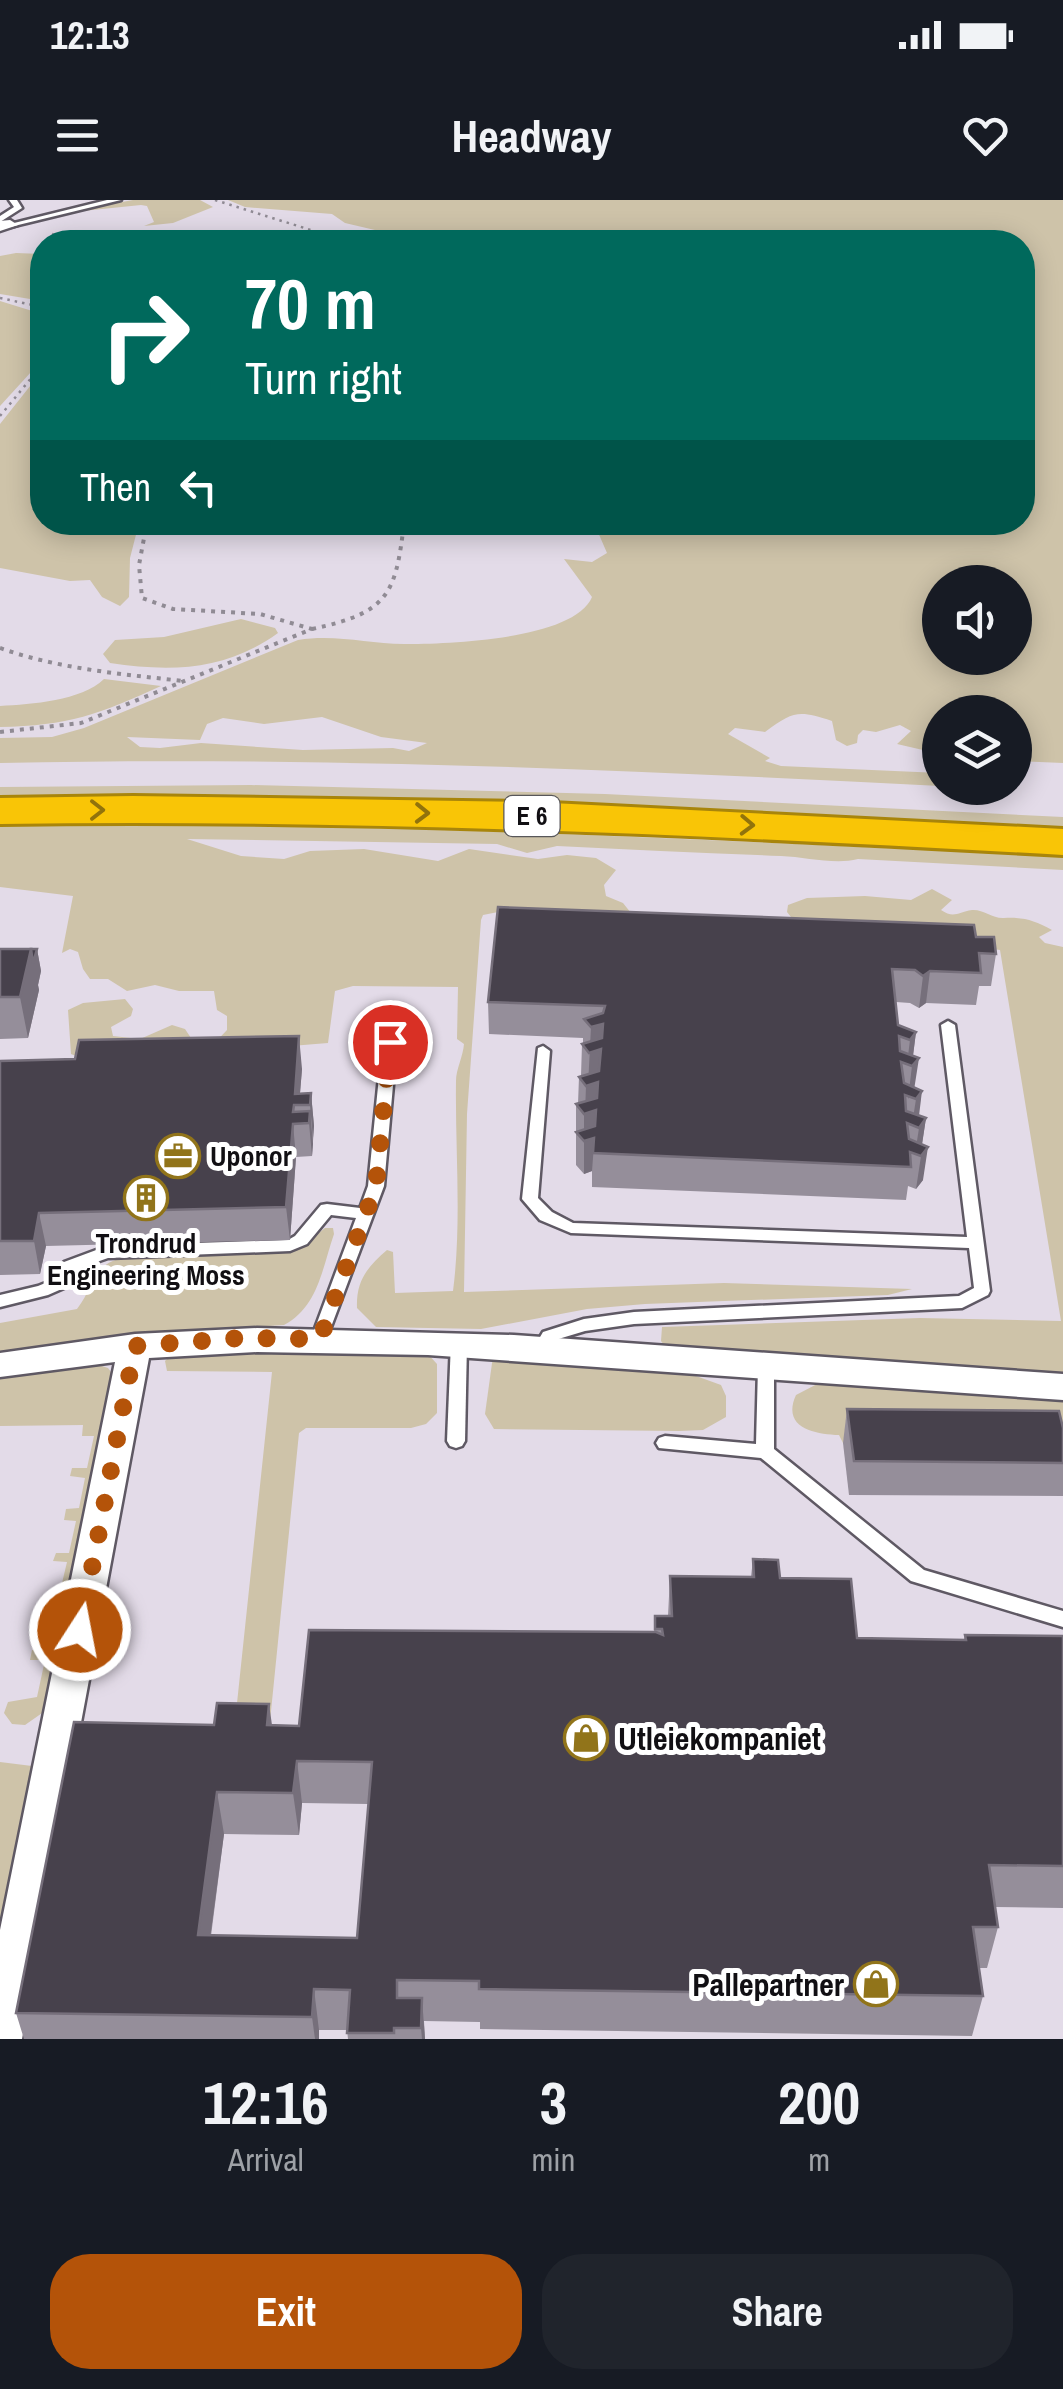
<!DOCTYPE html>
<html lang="en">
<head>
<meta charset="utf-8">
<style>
	body { margin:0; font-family:"Archivo Narrow",sans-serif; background:#20242c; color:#f1f3f6; height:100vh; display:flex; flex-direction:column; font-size:38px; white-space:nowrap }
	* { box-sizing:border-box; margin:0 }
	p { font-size:32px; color:#9ea1a6 }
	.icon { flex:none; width:55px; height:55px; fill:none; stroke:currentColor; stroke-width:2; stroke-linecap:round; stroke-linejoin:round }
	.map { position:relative; height:1839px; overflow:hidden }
	.drawer { display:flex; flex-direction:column; background:#171b24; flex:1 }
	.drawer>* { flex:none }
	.hud { position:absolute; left:30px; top:30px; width:1005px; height:305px; border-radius:40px; box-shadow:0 5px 25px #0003; background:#00695c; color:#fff; overflow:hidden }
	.controls { position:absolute; left:922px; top:365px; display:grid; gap:20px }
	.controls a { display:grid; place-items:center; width:110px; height:110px; border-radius:50%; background:#171b24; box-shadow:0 5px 25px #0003; font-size:50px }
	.pin { position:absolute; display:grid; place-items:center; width:85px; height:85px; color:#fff; margin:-42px; border:5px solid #fff; border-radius:50%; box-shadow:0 2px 10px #0007 }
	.me { position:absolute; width:110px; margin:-55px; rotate:11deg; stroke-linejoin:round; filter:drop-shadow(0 0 8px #0008) }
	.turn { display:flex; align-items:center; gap:35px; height:210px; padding:0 50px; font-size:45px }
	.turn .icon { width:130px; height:130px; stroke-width:2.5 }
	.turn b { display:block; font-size:70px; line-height:85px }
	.then { display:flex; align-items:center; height:95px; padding:0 50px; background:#0003; gap:20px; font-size:38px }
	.eta { display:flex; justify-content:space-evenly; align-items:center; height:170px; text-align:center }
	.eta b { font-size:60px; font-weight:700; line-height:70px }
	.primary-button { display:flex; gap:20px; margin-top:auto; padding:20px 50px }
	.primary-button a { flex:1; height:115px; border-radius:40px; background:#b45309; color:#fff; font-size:40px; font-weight:700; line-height:115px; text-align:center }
	.primary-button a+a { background:#20242c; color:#f1f3f6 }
	.status { display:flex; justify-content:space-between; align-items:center; height:70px; padding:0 50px; background:#171b24; direction:ltr }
	.status svg { height:28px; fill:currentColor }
	header { display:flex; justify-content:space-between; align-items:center; height:130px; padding:0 50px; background:#171b24; font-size:45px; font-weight:700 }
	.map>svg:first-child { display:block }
</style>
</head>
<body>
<div class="status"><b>12:13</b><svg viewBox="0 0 49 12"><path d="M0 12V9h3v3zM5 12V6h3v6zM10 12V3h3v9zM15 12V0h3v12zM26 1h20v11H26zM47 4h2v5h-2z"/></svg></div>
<header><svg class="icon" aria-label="menu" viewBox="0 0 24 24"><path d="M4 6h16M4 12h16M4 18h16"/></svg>Headway<svg class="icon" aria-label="heart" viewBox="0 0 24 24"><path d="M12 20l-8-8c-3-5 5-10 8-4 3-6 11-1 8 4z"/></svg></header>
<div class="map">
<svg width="1063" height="1839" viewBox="0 0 1063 1839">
	<rect width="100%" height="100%" fill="#e3dbe8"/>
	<g fill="#cec3a9" fill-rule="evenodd">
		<polygon points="133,0 200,0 213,7 173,23 144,26 154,22 147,6 141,5 63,13"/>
		<path d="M228,0H1063V563L1015,561V512H940V554L897,544L911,531L900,525L876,532L863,530L858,535L857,543L847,546L836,540L832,521C798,510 794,511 765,532L735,528L728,534L770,558L765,561L781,566L940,573V586C627,570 313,556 0,563V538L52,537L84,528L298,440C336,434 368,444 404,444C446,444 574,440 592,397L564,359L592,362L607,353L594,323L1022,322V42H426L345,23L332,14L245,7ZM940,382H1015V458H940ZM322,517L381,537L427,543L409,551L393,548L303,550L201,543L160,548L140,547L127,537L200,540L207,524L223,518L264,524Z"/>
		<polygon points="16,53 42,54 42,101 0,94 0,56"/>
		<polygon points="0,101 42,114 42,160 0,206"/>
		<polygon points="42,171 42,322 139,323 130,358 129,397 120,406 102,397 90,380 70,381 0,368 0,224"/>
		<path d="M241,419L275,428L278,433C225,471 171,472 110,463L103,454L115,440L164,437Z"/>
		<path d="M104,479L161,486C100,514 68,526 0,527V506C32,504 81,501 104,479Z"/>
		<polygon points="251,585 605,594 1063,617 1063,631 0,600 0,587"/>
		<path d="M147,623C453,626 757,643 1063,656V670L858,659C835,665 806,657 781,656C706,653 632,650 557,646L527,653L497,644L187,639L241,656L284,659L310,651L364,649L438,661L469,649L538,659L567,655L596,658L616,670L604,685L606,696L623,703L631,713L498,712L483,715L481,720L467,914L464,1092L724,1083L912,1089L888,1095L645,1104L587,1109L481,1129L376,1127L357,1108C356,1081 367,1067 387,1050L393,1052L395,1093L453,1091C462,1022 455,950 456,881C456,869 463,857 464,844L457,839L458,787L353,786L335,791L328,843L205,853L227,830V816L217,810L214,791H179L155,785L127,791L108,779H90L83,769L78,752L70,749L62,753L73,696L0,687V625Z"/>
		<path d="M932,689L952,700L941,710C954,719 958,712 972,710C983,709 993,719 1004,718C1023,717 1034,720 1052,730L1039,737L1045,743L1063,747V1176L667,1149L661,1141L662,1127L920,1118L1061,1121L1000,750L795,722L787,712L788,705L807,698L865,696L911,700Z"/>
		<polygon points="125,799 133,809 131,816 111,827 113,836 140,839 172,825 185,829 195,844 93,863 71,854 68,810 83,803"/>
		<path d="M325,1028H333L334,1034C322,1069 318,1107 284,1125L149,1134L0,1155V1123L77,1109C97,1083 89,1065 128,1056L282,1051L300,1048Z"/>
		<polygon points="308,1149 427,1153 437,1164 437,1213 426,1224 411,1228 306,1228 299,1233 268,1541 233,1541 272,1172 167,1171 165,1161 169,1157"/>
		<polygon points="493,1156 685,1172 721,1185 726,1196 726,1217 703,1230 679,1231 494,1229 485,1214"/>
		<polygon points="96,1164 108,1168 114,1176 45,1511 25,1525 12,1524 4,1513 8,1502 37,1497 45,1460 30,1460 32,1450 48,1450 56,1409 41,1409 44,1399 58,1400 67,1362 53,1361 56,1353 69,1353 76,1321 64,1320 66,1309 79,1308 85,1278 70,1276 72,1268 87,1268 94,1236 82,1236 83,1225 0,1226 0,1178"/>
		<path d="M821,1182L1063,1199V1244L843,1243L839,1235C815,1234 781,1228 796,1195Z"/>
		<polygon points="0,1562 32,1566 32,1581 0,1726"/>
	</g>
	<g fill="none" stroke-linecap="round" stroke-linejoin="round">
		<defs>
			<g id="service">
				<polygon points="9,0 17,0 22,8 0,22 0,16 14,7"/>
				<polygon points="107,0 121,0 10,27 6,25"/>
				<polygon points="393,803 400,807 384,986 325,1143 313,1143 311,1139 356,1018 331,1015 307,1044 290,1051 108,1058 77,1069 73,1084 48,1095 0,1107 0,1095 38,1086 60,1077 64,1062 107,1046 288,1040 295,1036 321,1005 327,1004 360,1008 368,986 386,807"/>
				<polygon points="948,821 955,825 990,1091 988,1095 962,1108 634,1124 585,1131 555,1140 547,1153 535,1153 533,1149 543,1132 584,1119 634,1112 959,1096 974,1088 969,1048 571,1033 540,1020 522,999 538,848 543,846 550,851 538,998 552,1012 573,1023 967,1037 941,825"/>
				<polygon points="459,1136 465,1138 467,1142 465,1241 462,1246 456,1248 450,1246 447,1241 451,1142 453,1138"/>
				<polygon points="766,1161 772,1163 774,1167 774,1249 924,1370 1063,1411 1063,1427 911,1381 761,1258 659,1248 656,1243 659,1238 665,1236 756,1244 758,1167 760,1163"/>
			</g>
			<g id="minor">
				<polygon points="0,21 10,20 18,25 0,31"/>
				<polygon points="257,1128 514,1135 1063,1174 1063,1200 428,1155 257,1152 149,1158 22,1839 0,1839 0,1730 115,1162 0,1177 0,1153 135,1134"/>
			</g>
			<path id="motorway" d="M133,596L532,602L1063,629V655C709,635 355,619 0,624V598Z"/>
		</defs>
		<use href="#service" stroke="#5f5964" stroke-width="5"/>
		<use href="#minor" stroke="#5f5964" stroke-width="5"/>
		<use href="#motorway" stroke="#a8850b" stroke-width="6"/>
		<g stroke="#908b94" stroke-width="2.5" stroke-dasharray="2.5 5" stroke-linecap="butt">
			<polyline points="215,0 349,42"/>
			<polyline points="52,34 72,42"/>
			<polyline points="0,98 42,107"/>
			<polyline points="0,216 42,165"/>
		</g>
		<g stroke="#908b94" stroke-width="4" stroke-dasharray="4 6" stroke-linecap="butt">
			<path d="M312,429C387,413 396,396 404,322"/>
			<path d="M0,448C59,469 121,474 183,481"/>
			<polyline points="0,532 81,523 312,429 260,414 173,409 142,398 139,365 147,322"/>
		</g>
		<use href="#service" fill="#fff" fill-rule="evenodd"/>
		<use href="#minor" fill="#fff" fill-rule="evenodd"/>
		<use href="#motorway" fill="#f9c506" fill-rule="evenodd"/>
	</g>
	<g fill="#958e9a" fill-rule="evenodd">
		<polygon points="976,737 996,754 991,786 979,786 976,805 926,803 919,808 910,803 896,802 898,825 916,832 913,855 914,888 919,916 926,918 922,944 923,980 916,989 908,986 906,1000 592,987 592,971 584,974 576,965 576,904 578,904 579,877 581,876 582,844 583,844 583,838 489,834 488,802"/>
		<polygon points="0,749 37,749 41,771 38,785 39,790 28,838 0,839"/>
		<polygon points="0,861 302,869 300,893 311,893 314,926 312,956 296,957 290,1040 46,1046 40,1074 0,1075"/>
		<polygon points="847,1209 1063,1228 1063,1296 849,1295 843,1243"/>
		<path d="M753,1359L780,1378L857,1438L964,1440L965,1435L1063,1436V1708L995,1707L998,1727L987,1768H979L983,1796L972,1836L480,1829V1822L424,1821L425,1839H348L347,1830H319V1839H24L16,1813L214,1525L299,1526L654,1432L655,1416H668L670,1376L751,1377ZM302,1603L368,1604L357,1738L211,1736L224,1634L299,1635Z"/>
	</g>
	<g fill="#766f7b">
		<polygon points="31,749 37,749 41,771 38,785 39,790 28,838 20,797"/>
		<polygon points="930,771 926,803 919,808 923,776"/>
		<polygon points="603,824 592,971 584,974 584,914 585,913 586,886 588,886 591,827"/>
		<polygon points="916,832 912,864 907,864 910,840"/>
		<polygon points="299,836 302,869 299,905 295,894"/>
		<polygon points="919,858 914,890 908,899 912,866"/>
		<polygon points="922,891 918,924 912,925 916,899"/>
		<polygon points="311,893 314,926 313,938 310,905"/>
		<polygon points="310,911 313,944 312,956 309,923"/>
		<polygon points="926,918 921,951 915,954 919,928"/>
		<polygon points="293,924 296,957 290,1040 286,1007"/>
		<polygon points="928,947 923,980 916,989 921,956"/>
		<polygon points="39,1013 46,1046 40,1074 34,1041"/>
		<polygon points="269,1504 275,1546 267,1525"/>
		<polygon points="297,1561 302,1603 299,1635 293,1593"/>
		<polygon points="217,1592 224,1634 205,1776 198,1735"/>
		<polygon points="314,1789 319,1830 319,1839 315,1839 312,1817"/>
		<polygon points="422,1798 425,1839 422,1839 421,1828"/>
	</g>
	<g fill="#47414c" stroke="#766f7b" stroke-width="2.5" fill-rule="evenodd">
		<polygon points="498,707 974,725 976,737 994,737 996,754 979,753 981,773 930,771 923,776 915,770 892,769 898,825 916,832 910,840 899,836 900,851 919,858 912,866 901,862 904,883 922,891 916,899 905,895 906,911 926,918 919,928 907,923 909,939 928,947 921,956 910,952 911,967 593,953 594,938 584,941 576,932 595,926 596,910 584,914 576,904 597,898 598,882 586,886 579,877 599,871 601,849 589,853 582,844 602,838 603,824 591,827 584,819 603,813 605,806 488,802"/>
		<polygon points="0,749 31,749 20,797 0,797"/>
		<polygon points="31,749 37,749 33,763"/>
		<polygon points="299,836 295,894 311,893 310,905 294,905 293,912 310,911 309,923 293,924 286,1007 39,1013 34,1041 0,1041 0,861 75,859 79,840"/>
		<polygon points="847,1209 1059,1211 1063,1228 1063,1263 854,1261"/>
		<path d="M753,1359L778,1360L780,1378L851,1379L857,1438L966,1440L965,1435L1063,1436V1666L989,1665L998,1727H973L983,1796L479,1789V1781L397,1780V1798H422L421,1828H394V1833H347L350,1790L314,1789L312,1817L16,1813L74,1522L214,1525L217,1503L269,1504L267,1525L299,1526L309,1430L656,1432L663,1435L662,1429H655V1416H672L670,1376L754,1377ZM297,1561L372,1562L357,1738L198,1735L217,1592L293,1593Z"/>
	</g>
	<defs><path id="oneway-chevron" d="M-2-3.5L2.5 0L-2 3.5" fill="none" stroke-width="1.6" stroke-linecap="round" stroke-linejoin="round" transform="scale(2.5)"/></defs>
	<g stroke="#91730c">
		<use href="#oneway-chevron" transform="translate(97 610)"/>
		<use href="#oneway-chevron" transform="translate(422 613) rotate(1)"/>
		<use href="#oneway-chevron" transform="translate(747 625) rotate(2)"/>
	</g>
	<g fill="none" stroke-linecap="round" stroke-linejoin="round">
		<polyline stroke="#b45309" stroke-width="18" stroke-dasharray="0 32.4" points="80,1430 135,1146 240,1138 320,1139 376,986 390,842"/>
	</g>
	<defs>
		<symbol id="office-ring" viewBox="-11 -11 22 22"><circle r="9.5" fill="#fff" stroke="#91741a" stroke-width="1.5"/><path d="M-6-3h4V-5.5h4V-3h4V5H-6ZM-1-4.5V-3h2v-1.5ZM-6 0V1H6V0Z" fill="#91741a"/></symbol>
		<symbol id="building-ring" viewBox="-11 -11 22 22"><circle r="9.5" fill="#fff" stroke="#91741a" stroke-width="1.5"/><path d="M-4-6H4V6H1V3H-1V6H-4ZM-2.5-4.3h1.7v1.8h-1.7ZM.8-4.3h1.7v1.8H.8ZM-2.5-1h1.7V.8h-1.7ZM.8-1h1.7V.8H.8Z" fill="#91741a"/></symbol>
		<symbol id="shop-ring" viewBox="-11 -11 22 22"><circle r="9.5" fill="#fff" stroke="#91741a" stroke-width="1.5"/><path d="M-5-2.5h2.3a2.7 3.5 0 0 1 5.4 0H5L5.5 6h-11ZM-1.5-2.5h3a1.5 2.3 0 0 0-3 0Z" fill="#91741a"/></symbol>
	</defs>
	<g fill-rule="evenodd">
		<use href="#office-ring" x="153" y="931" width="50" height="50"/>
		<use href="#building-ring" x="121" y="973" width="50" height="50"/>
		<use href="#shop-ring" x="561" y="1513" width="50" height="50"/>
		<use href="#shop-ring" x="851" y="1759" width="50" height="50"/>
	</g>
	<g text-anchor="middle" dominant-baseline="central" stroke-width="10" stroke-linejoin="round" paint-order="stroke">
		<rect fill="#fff" stroke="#58575a" stroke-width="2.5" x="504.5" y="596" width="55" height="40" rx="8"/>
		<g font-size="25" font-weight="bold" fill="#110f13">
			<text x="532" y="616">E 6</text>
		</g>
		<g font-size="28" font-weight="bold" fill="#110f13" stroke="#fff" text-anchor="start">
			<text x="210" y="956">Uponor</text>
			<text x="146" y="1043" text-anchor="middle">Trondrud<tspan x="146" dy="32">Engineering Moss</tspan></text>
		</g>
		<g font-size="32" font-weight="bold" fill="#110f13" stroke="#fff" text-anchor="start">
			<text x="618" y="1538">Utleiekompaniet</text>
			<text x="844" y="1784" text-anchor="end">Pallepartner</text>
		</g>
	</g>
</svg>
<div class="controls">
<a><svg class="icon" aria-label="sound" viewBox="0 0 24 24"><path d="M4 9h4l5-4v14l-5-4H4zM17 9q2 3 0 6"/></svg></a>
<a><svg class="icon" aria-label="layers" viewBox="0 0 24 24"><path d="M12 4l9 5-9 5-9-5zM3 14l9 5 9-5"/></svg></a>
</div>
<div class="pin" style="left:390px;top:842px;background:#d93025"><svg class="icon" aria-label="arrive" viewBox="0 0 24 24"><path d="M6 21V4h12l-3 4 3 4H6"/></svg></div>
<svg class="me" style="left:80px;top:1430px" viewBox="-20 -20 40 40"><circle r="17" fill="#b45309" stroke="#fff" stroke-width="3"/><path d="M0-11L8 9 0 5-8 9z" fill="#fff"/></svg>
<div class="hud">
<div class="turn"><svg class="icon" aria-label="right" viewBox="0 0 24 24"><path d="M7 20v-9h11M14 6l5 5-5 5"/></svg><div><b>70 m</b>Turn right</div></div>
<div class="then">Then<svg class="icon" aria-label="left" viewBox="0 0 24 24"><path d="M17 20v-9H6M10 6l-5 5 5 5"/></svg></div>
</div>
</div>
<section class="drawer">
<div class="eta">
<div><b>12:16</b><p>Arrival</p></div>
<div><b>3</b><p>min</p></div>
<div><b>200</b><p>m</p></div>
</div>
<div class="primary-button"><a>Exit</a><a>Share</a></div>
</section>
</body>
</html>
